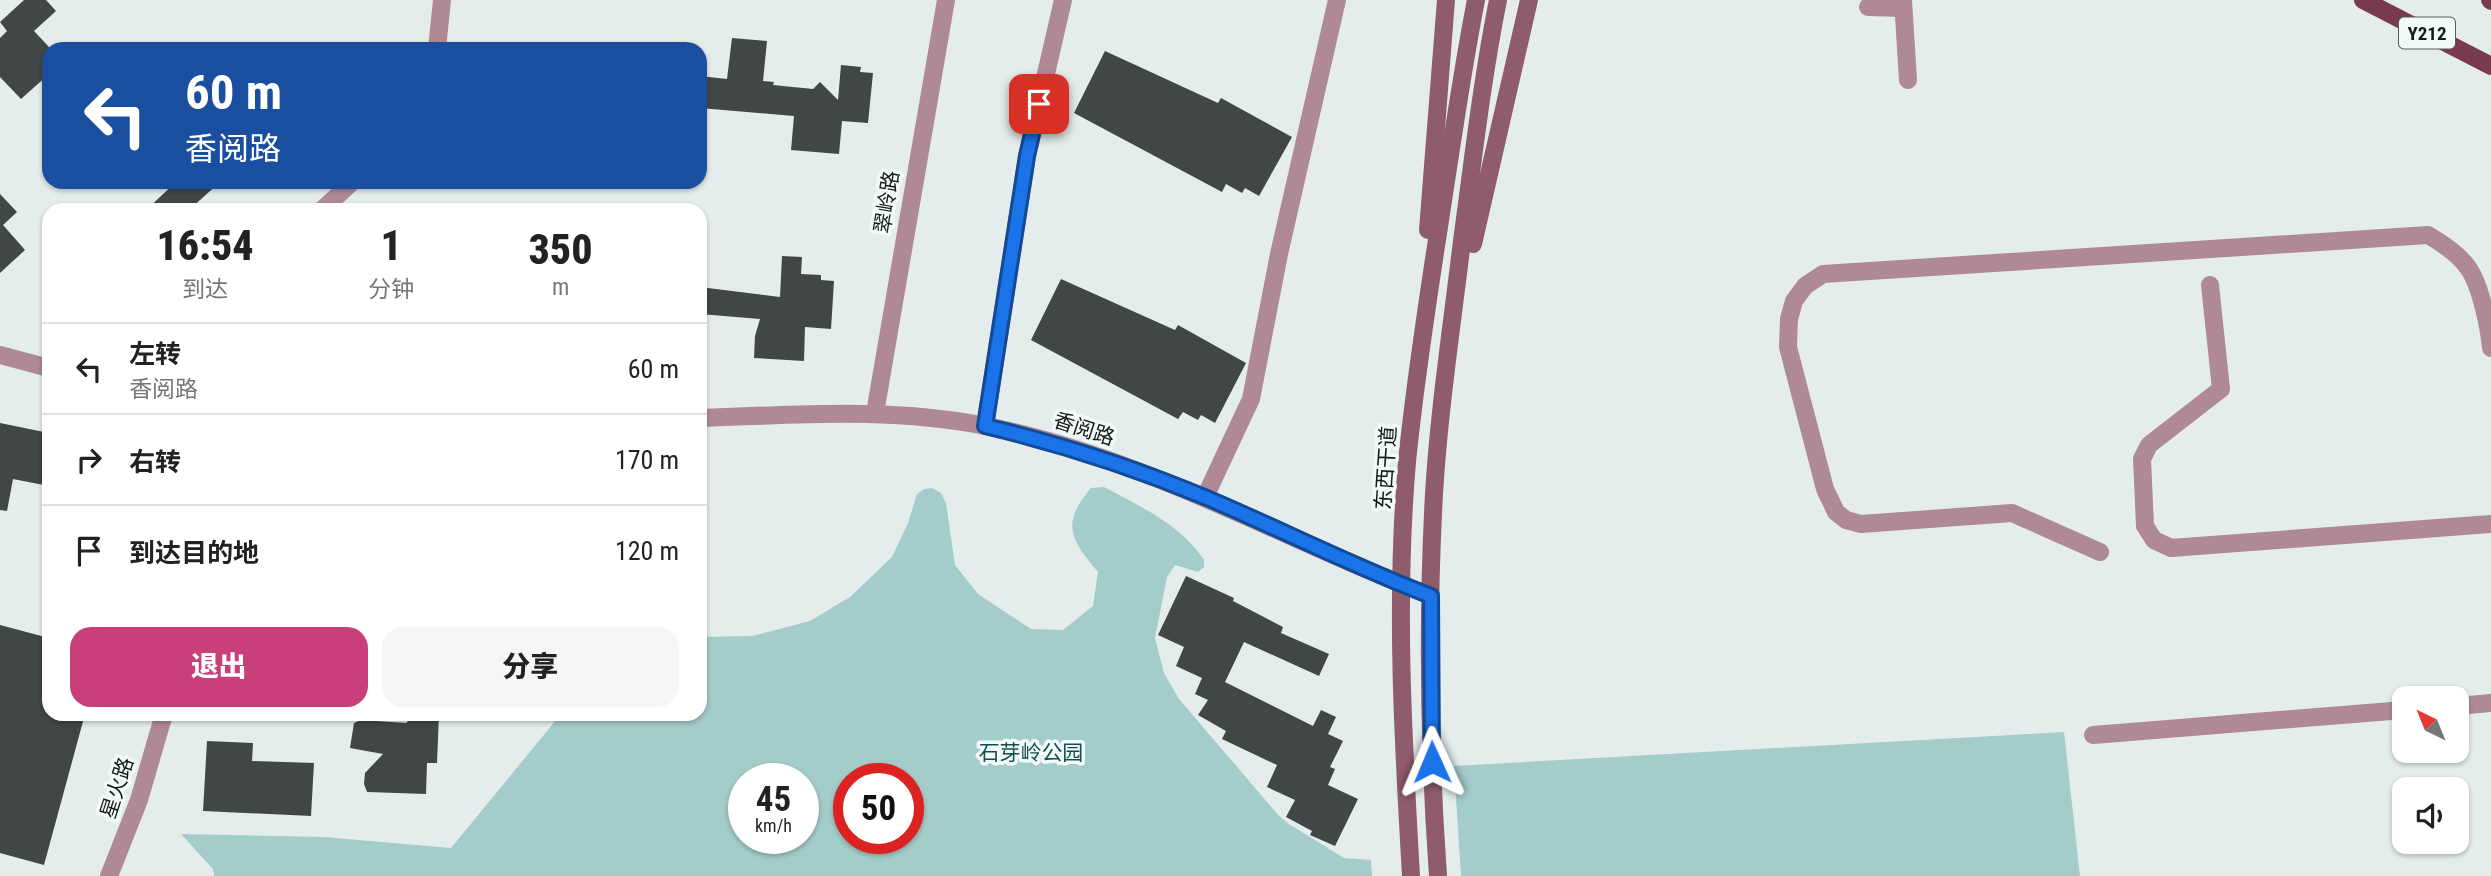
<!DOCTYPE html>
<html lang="zh">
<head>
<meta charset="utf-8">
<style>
	body { margin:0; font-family:"Roboto Condensed","Noto Sans SC",sans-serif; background:#f6f6f6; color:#222; height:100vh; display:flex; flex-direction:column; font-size:26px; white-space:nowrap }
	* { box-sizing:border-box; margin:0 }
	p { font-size:23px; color:#767676 }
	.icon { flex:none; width:38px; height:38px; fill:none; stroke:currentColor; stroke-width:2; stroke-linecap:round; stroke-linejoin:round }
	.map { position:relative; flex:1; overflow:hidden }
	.sheet { position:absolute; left:42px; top:203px; width:665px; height:518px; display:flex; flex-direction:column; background:#fff; border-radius:21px; box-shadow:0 2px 5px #0004 }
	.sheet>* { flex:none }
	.hud { position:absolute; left:42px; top:42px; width:665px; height:147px; border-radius:21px; box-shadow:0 2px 5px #0004; background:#1a4fa0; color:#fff; overflow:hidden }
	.needle { width:46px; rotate:317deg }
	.tools { position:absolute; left:2392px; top:686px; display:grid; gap:14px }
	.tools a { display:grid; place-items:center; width:77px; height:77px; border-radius:14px; background:#fff; box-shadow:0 2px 5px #0004; font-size:35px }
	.speed { position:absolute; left:728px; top:763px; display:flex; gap:14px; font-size:35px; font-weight:700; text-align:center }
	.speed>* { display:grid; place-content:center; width:91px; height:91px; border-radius:50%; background:#fff; box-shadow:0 2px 5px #0004; line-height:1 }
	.speed small { font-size:18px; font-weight:400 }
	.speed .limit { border:10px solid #d22; background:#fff; color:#111 }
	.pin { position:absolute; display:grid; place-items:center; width:60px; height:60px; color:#fff; margin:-30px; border-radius:14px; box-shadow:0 4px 10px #0006 }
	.me { position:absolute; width:77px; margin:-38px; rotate:359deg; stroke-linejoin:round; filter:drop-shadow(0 0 5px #0008) }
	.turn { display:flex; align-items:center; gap:24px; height:147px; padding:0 28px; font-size:32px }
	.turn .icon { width:91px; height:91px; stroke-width:2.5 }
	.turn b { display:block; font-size:49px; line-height:60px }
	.eta { display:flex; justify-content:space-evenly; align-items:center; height:119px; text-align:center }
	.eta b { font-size:42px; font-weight:800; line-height:49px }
	.cta { display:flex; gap:14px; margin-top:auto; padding:14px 28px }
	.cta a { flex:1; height:80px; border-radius:21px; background:#c83f7a; color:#fff; font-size:28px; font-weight:800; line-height:80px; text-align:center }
	.cta a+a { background:#f6f6f6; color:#222 }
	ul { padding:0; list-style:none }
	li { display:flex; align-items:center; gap:21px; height:91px; padding:0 28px; border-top:2px solid #e0e0e0 }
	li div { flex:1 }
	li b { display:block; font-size:26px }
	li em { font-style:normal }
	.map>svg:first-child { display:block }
</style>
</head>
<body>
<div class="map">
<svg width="2491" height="876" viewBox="0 0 2491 876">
	<rect width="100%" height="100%" fill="#e4edec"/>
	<g fill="#a4ccc8" fill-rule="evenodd">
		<path d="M1104,487C1141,507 1180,524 1204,560V567L1198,572L1175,565L1167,577L1155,638L1164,673L1179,699L1279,816L1289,824L1344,858L1371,860L1372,876H214L213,869L181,834L324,837L451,848L561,714H700V637L752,636L810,621L850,597L892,557L908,523L917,494L924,489L932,488L941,493L946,503L955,565L978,594L1031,629L1063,630L1093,606L1098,572C1071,540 1060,524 1091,488ZM744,779H803V838H744ZM849,779H908V838H849Z"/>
		<polygon points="2064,732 2080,876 1461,876 1454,766"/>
	</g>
	<g fill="#404746">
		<polygon points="24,0 46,0 56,11 34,31 49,47 49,74 21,99 0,77 0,38 7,31 0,22"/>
		<polygon points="732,38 767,41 763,81 774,82 773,85 813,89 820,82 838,100 841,65 861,67 860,72 873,73 868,123 842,121 839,154 791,150 794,116 700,108 700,76 727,79"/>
		<polygon points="1105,51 1218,103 1221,98 1292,137 1259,196 1245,188 1242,193 1226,184 1222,192 1074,113"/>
		<polygon points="176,182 220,182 189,210 146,210"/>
		<polygon points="0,194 17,212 3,225 25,250 0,273"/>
		<polygon points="782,256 802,257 801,274 821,275 821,280 834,281 831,329 805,327 804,361 754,358 755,336 760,319 700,314 700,287 780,297"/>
		<polygon points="1061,279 1175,330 1178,325 1246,363 1215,423 1201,415 1198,420 1183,412 1178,419 1031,340"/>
		<polygon points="0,423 49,433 49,486 13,479 7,511 0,510"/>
		<polygon points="1186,576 1234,598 1233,601 1283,627 1281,633 1329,654 1319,676 1244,642 1225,682 1313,726 1321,710 1336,717 1328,734 1343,741 1330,767 1335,769 1328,785 1358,799 1335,846 1310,835 1312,831 1286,817 1295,800 1267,787 1277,765 1222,739 1226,731 1198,715 1208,700 1195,694 1202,678 1176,666 1184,647 1158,635"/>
		<polygon points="0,625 49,638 49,714 85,714 44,865 0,853"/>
		<polygon points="415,714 439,714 437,763 427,763 426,794 367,792 364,784 365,773 383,754 350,748 354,723 361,720 406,723"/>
		<polygon points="207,741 253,743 252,761 314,763 311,816 203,811"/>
	</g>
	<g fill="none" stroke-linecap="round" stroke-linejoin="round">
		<g stroke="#af8a95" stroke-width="18">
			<polyline points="1903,0 1908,80"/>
			<polyline points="1868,7 1903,8"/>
			<polyline points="437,49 442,0"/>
			<polyline points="322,210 352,182"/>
			<polyline points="2210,285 2221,389 2149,445 2142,459 2145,526 2154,540 2171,548 2491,524"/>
			<polyline points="875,413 946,0"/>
			<polyline points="985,426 1027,156 1063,0"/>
			<polyline points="1205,497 1251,399 1279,254 1337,0"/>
			<path d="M2100,552L2012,513L1861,524L1846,520L1836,512L1825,489L1788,347L1789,319L1794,301L1805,286L1823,274L2428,235C2442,243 2456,252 2466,265C2480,281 2489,327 2491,348"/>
			<polyline points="2457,706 2491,703"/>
			<polyline points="2093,735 2404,710"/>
		</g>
		<g stroke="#af8a95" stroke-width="18">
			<polyline points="0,355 49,368"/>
			<path d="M700,418C796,415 890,407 986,426C1143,457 1283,539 1431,596"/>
			<polyline points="109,876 139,800 164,714"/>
		</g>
		<g stroke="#8f5c6d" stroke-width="18">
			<polyline points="1428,230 1446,0"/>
			<polyline points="1473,244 1529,0"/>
			<path d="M1411,876C1403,738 1395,600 1407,462C1414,390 1425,318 1436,246C1449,164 1460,82 1476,0"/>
			<path d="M1438,876C1429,749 1427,621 1434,494C1439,410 1452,325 1462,241C1473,160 1482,80 1498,0"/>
		</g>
		<g stroke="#773a51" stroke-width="18">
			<polyline points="2363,0 2491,66"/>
			<polyline points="2490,0 2491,1"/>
		</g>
	</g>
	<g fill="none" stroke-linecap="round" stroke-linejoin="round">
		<defs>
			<path id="route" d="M1039,104L1027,156L985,426C1061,444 1135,468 1207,498C1282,530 1355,567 1431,596L1432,762"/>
		</defs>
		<use href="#route" stroke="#114b97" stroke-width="18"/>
		<use href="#route" stroke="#1a73e8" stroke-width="12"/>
	</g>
	<g text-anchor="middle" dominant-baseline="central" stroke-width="7" stroke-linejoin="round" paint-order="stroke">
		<rect fill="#f2faf9" stroke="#585c5c" stroke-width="2" x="2399" y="17.5" width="56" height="31" rx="5"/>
		<g font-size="19" font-weight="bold" fill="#161919">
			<text x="2427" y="33">Y212</text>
		</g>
		<g font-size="21" fill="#161919" stroke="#f2faf9">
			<text transform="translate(887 202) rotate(-81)">翠岭路</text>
			<text transform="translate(1084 429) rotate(18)">香阅路</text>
			<text transform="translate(1386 468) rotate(-86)">东西干道</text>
			<text transform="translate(117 788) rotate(-72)">星火路</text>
		</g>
		<g font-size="21" fill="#114f4b" stroke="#f2faf9">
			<text x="1031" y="753">石芽岭公园</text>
		</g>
	</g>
</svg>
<div class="tools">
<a><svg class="needle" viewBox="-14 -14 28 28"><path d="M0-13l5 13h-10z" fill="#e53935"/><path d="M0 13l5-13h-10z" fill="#767676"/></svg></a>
<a><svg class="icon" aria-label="sound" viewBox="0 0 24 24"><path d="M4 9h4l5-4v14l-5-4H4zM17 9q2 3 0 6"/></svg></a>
</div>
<div class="speed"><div>45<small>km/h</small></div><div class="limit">50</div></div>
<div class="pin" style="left:1039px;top:104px;background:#d93025"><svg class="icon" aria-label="arrive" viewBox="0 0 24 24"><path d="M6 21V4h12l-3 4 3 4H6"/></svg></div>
<svg class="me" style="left:1432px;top:762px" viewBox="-20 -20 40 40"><path d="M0-17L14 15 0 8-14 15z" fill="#1a73e8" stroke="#fff" stroke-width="4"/></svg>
<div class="hud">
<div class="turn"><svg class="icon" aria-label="left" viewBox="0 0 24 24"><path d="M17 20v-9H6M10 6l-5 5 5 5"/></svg><div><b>60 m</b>香阅路</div></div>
</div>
<section class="sheet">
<div class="eta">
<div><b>16:54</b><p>到达</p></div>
<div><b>1</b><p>分钟</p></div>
<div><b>350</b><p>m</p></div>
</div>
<ul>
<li><svg class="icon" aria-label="left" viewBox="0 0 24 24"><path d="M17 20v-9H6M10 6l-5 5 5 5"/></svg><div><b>左转</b><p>香阅路</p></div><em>60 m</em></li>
<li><svg class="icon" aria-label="right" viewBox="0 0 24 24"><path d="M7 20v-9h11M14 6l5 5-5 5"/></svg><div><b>右转</b></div><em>170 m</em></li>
<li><svg class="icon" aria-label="arrive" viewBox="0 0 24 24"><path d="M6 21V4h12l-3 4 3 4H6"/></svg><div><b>到达目的地</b></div><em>120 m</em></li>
</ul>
<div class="cta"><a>退出</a><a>分享</a></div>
</section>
</div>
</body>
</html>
